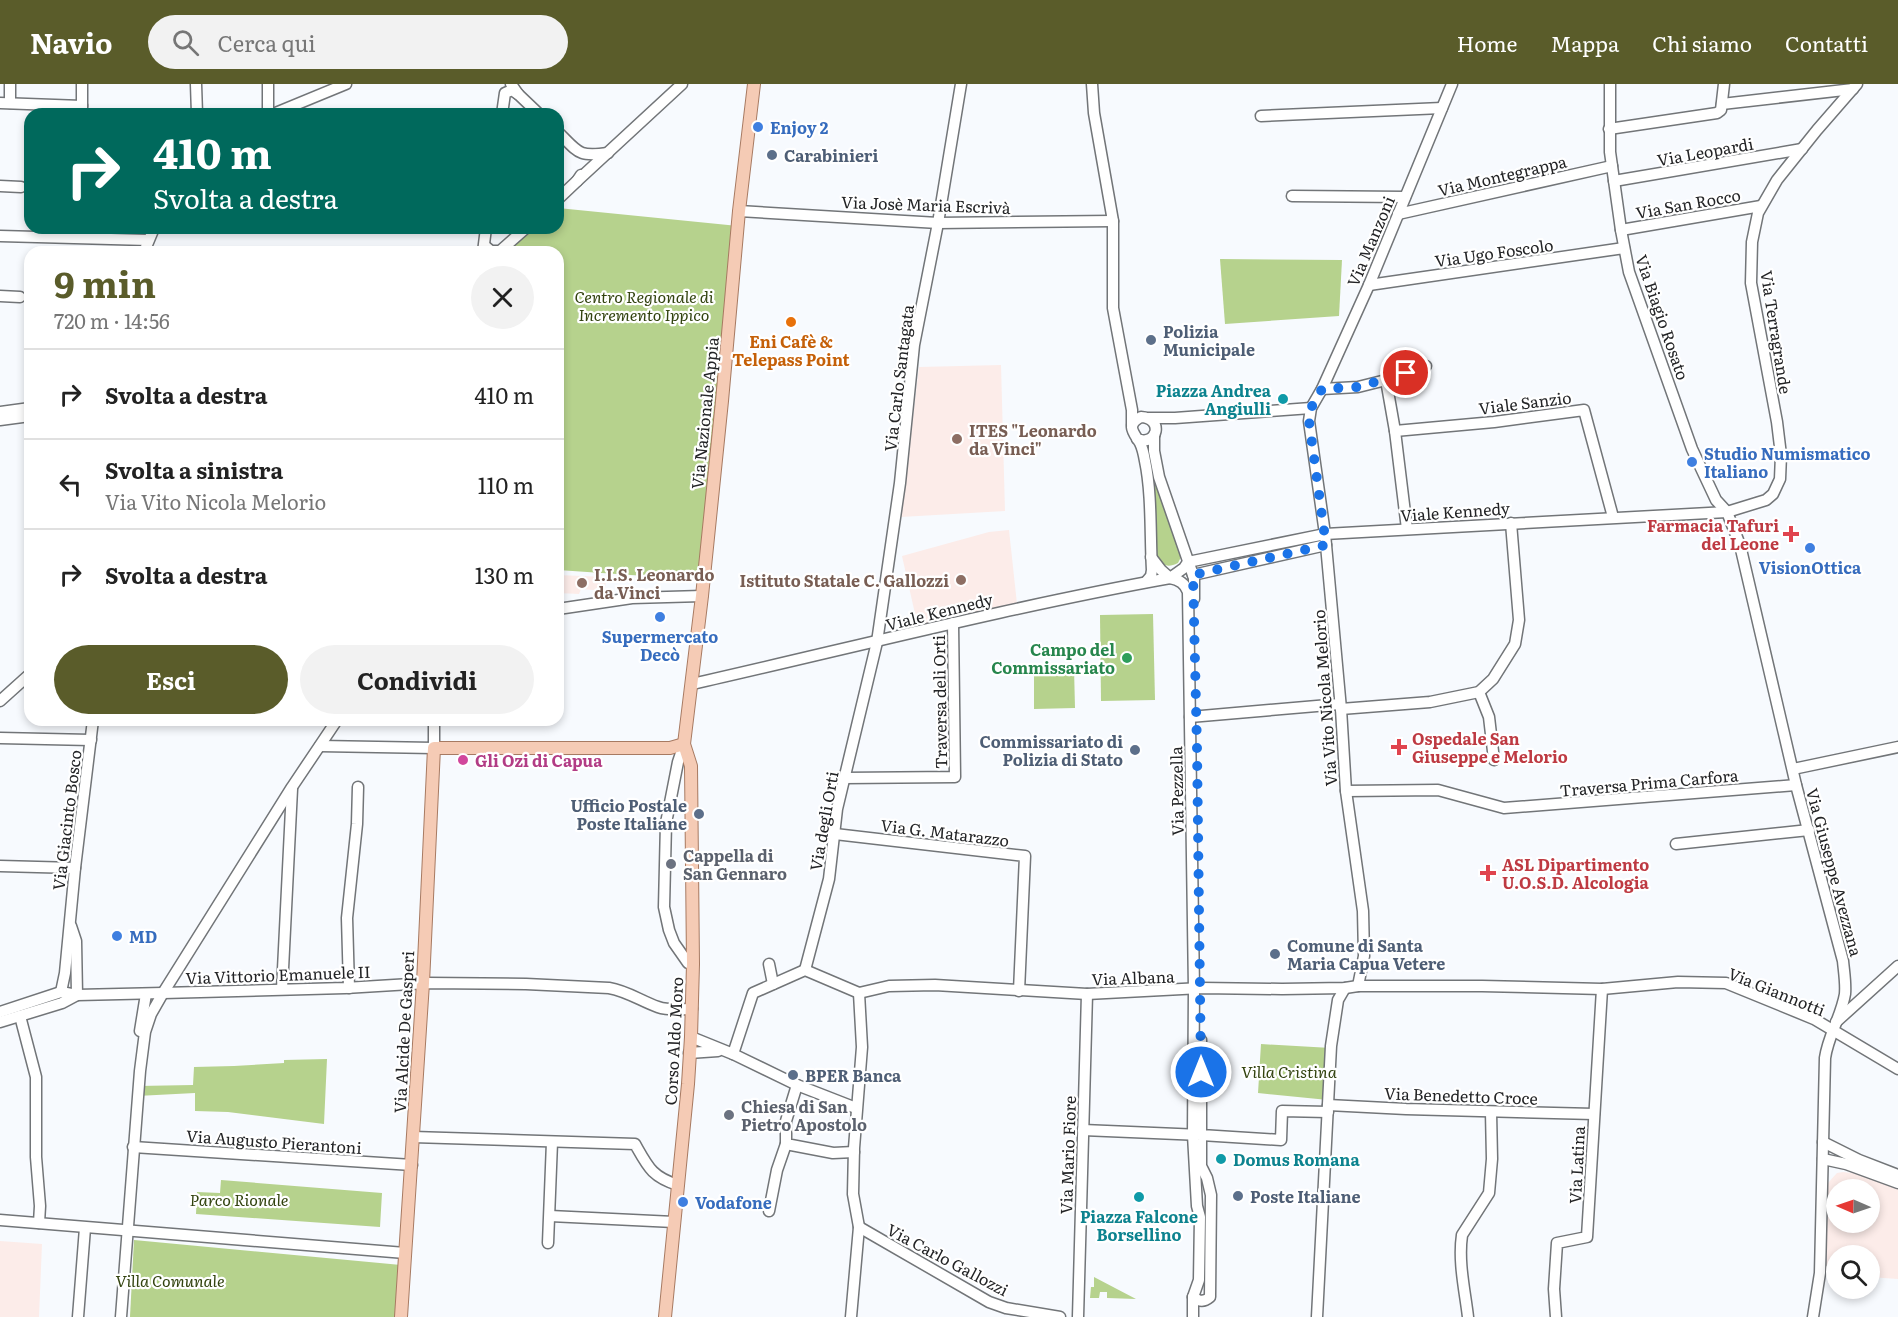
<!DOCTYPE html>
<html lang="it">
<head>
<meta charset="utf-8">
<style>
	body { margin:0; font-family:Literata,serif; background:#f2f2f2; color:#222; height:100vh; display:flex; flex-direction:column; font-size:22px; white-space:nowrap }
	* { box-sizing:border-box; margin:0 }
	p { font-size:20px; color:#767676 }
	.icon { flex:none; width:33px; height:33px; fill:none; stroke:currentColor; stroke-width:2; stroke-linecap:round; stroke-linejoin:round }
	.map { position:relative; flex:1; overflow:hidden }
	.drawer { position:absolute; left:24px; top:162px; width:540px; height:480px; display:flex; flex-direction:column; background:#fff; border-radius:18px; box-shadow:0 3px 9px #0003 }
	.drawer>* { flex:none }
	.guide { position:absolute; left:24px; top:24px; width:540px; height:126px; border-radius:18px; box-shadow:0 3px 9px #0003; background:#00695c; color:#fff; overflow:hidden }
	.needle { width:39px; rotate:272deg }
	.controls { position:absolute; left:1826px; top:1095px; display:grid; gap:12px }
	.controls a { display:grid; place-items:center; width:54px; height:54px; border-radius:50%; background:#fff; box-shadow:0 3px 9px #0003; font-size:30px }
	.pin { position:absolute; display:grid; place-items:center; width:51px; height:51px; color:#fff; margin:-26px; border:3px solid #fff; border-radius:50%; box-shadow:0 2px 6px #0007 }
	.me { position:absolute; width:66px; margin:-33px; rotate:0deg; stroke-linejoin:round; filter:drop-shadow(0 0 4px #0008) }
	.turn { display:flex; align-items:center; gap:21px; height:126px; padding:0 30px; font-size:27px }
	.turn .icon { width:78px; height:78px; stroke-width:2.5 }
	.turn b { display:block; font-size:42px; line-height:51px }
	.round { display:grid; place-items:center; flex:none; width:63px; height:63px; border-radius:32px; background:#f2f2f2 }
	.overview { display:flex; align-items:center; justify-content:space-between; height:102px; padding:0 30px }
	h1 { font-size:36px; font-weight:700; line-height:45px; color:#5a5c2a }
	.button { display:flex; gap:12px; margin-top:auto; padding:12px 30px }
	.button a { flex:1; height:69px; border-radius:36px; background:#5a5c2a; color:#fff; font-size:24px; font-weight:700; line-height:69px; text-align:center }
	.button a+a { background:#f2f2f2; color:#222 }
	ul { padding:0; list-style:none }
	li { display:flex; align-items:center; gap:18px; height:90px; padding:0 30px; border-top:2px solid #e0e0e0 }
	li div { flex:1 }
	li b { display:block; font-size:22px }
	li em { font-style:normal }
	header { display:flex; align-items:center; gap:36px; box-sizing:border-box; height:84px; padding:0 30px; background:#5a5c2a; color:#fff }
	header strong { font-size:28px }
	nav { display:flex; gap:33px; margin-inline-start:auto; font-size:21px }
	.search { width:420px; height:54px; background:#f2f2f2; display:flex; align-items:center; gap:15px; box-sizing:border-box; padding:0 21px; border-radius:33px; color:#767676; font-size:22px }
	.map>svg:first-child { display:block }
</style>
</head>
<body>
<header>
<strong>Navio</strong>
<div class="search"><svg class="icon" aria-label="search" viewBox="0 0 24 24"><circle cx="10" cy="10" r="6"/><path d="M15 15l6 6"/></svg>Cerca qui</div>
<nav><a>Home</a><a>Mappa</a><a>Chi siamo</a><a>Contatti</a></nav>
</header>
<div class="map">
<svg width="1898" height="1233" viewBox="0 0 1898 1233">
	<rect width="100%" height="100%" fill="#f7fafe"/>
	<g fill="#fcece9" fill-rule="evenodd">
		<polygon points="1001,281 1005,427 901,433 919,283"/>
		<polygon points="1009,446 1017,520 918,543 902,472 989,448"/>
		<polygon points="558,491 606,493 605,507 581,505 579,510 558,509"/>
		<path d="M1843,1088L1860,1090L1898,1104V1195L1869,1193V1172H1836V1190L1826,1189L1828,1099L1837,1089ZM1836,1106H1869V1138H1836Z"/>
		<polygon points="0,1157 42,1160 39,1233 0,1233"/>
	</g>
	<g fill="#b6d28d">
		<polygon points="558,124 738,142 704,496 558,486 558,168 506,168 533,144 558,144"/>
		<polygon points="1220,175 1342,176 1339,232 1225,240"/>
		<path d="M1157,401L1182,471L1178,479C1168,484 1163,482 1157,474L1154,402Z"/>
		<polygon points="1153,530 1155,616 1101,617 1100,531"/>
		<polygon points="1074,584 1075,624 1034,625 1034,585"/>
		<polygon points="1261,960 1331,964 1328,1016 1258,1009"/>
		<polygon points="327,975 324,1040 228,1028 195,1027 195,1009 137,1012 138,1002 193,1001 194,983 234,982 284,979 284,976"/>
		<polygon points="221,1096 382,1109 380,1143 196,1130 197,1108 220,1109"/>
		<polygon points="134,1156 401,1181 397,1233 130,1233"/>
		<polygon points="1094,1193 1136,1215 1107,1214 1107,1208 1100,1208 1099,1214 1090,1214 1091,1203 1094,1203"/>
	</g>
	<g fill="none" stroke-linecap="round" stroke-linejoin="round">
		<defs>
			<g id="minor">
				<polyline points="10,0 10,19"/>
				<polyline points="196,0 197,30"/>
				<polyline points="268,0 268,30"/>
				<polyline points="511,0 518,10 539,30"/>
				<polyline points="1092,0 1094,29 1113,137 1113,224 1132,326 1132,341"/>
				<path d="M1610,0V68L1621,146L1629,188L1692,365L1716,416L1727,428L1740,461L1796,701L1843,877C1844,888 1846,899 1845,910C1841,933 1828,952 1825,974L1820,1189L1813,1233"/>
				<polyline points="0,19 82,22"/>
				<polyline points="1722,20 1853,5"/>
				<polyline points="82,30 82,0"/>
				<polyline points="273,30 346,0"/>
				<polyline points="502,30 505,9 512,6 518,10"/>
				<polyline points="1261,32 1442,24"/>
				<polyline points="1609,45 1717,29 1721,26 1724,0"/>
				<path d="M558,48C579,69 578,73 608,69"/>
				<polyline points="577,97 682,0"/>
				<polyline points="1614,97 1802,65"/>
				<polyline points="0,102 21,103"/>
				<polyline points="1292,112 1405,113"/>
				<polyline points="558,115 577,97 581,91"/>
				<polyline points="739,127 938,139 1113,137"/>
				<polyline points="1398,130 1612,82"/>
				<polyline points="1621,146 1761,122"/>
				<polyline points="0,152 148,156"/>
				<polyline points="485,162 491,167 500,167 526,144"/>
				<polyline points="144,168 154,144"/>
				<polyline points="483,168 486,144"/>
				<polyline points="1369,201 1624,164"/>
				<polyline points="0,212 20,213"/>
				<polyline points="1386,296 1395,347 1407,445"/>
				<polyline points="1322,305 1358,303 1386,296 1426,282"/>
				<polyline points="0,328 30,324"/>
				<polyline points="1149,334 1175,334 1311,324"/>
				<polyline points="0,336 30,332"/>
				<polyline points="1395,347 1494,338 1584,326 1613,433"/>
				<polyline points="1154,351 1154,367 1159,393 1194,494 1194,515"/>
				<path d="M1137,355C1158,363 1164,334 1141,333C1125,341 1134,349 1140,359C1143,365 1144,371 1145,377C1152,410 1150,452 1152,486L1151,492L1146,498"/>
				<polyline points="1151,473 1161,486 1170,494 1184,484 1188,478"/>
				<polyline points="1188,478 1325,450 1727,428 1766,416 1773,410 1780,395 1781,371 1777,338 1751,199 1752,158 1758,129 1777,96 1817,46 1857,0"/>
				<polyline points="1193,491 1326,461"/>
				<polyline points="558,525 632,514 702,512"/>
				<path d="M692,600C851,564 1009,523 1170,494C1179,496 1185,499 1188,508L1194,905L1193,1051L1197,1122L1200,1133L1199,1196L1193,1213V1233"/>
				<polyline points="1479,608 1489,633 1494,676"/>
				<polyline points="0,617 30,590"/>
				<polyline points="1341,625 1430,618 1479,608 1493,595 1515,560 1519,536 1511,439"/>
				<polyline points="1190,633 1340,620"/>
				<polyline points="0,654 91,656"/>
				<polyline points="684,660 678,678 666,739 664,823 669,846 674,859 688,879 693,880"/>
				<polyline points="320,662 434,664 434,636"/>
				<polyline points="1793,685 1898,663"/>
				<polyline points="844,694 955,693 953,539"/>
				<polyline points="1346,707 1438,706 1504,724 1796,701"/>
				<polyline points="835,750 1025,772 1019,907"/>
				<polyline points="1676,760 1809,746"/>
				<polyline points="0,782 75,784"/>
				<polyline points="769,880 773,900"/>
				<polyline points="805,886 829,795 837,725 877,558 900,399 914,261 938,139 961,0"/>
				<polyline points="1358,902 1364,872 1363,827 1346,707 1341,625 1325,450 1309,337 1311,324 1322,305 1369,201 1452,0"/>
				<polyline points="349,904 347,834 357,740 358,703"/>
				<polyline points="282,905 292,705"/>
				<polyline points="61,908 65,889 75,784 93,636"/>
				<path d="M0,928L61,908L77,911L163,909L345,904L427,899L526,900L609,904C627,907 641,917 658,923C669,927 681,925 692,925"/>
				<polyline points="20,932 36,993 36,1073 40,1122 39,1139"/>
				<polyline points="0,938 62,919 77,911 76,857 71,842"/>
				<polyline points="1836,938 1898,882"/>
				<polyline points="140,947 146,910"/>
				<polyline points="691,953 733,970 797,1001 856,1024"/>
				<polyline points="1201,956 1201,1051 1281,1056 1282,1027 1328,1028"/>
				<polyline points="689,969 718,967"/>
				<polyline points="733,970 753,909 805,886 859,909 889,902 935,901 1087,910 1201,904 1282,905 1345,904 1358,902 1482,902 1602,905 1678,898 1726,899 1814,935 1898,985"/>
				<polyline points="797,1001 786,1037 786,1060 833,1069 854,1068"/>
				<polyline points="1328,1021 1406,1025 1594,1030"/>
				<path d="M1083,1046L1201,1051V1082L1207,1094L1211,1111L1210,1213C1204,1218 1200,1218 1193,1213"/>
				<path d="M413,1053L635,1060C648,1083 652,1093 678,1101"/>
				<polyline points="1823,1058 1859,1076 1898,1091"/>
				<polyline points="133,1063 412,1081"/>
				<polyline points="1823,1075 1846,1080 1898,1099"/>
				<polyline points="769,1127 777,1086 786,1060"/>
				<polyline points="550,1132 674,1138"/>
				<polyline points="0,1136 405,1169"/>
				<polyline points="859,1143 989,1218 1006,1224 1060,1233"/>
				<polyline points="548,1159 552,1058"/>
				<polyline points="78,1233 85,1144"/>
				<polyline points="121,1233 140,987 145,948 151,930 163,909 292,703 337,636"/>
				<polyline points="851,1233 859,1143 853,1110 854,1064 862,963 859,909"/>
				<polyline points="1078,1233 1087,910"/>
				<polyline points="1317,1233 1331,962 1338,916 1345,904"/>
				<path d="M1468,1233C1465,1207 1458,1178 1462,1151L1489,1109L1492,1075L1491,1028"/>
				<polyline points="1556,1233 1554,1205 1557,1159 1587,1153 1602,905"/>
			</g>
			<g id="major">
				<polyline points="401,1233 423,899 434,664 670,664 684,660"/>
				<polyline points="665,1233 688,1000 691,953 693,880 691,682 684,660 702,512 722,317 739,127 754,0"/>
			</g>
		</defs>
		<use href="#minor" stroke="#727578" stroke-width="13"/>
		<use href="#major" stroke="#a77a62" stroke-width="14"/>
		<use href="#minor" stroke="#fff" stroke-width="10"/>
		<use href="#major" stroke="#f5cbb5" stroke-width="12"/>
	</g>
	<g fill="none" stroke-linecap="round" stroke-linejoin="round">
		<polyline stroke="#1a73e8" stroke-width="10" stroke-dasharray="0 18" points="1201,988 1197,664 1193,491 1326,461 1309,337 1311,324 1322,305 1358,303 1406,289"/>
	</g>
	<g fill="#3f7fe0" stroke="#fff" stroke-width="2">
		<circle cx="758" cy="43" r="6"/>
		<circle cx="1692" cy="378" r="6"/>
		<circle cx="1810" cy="464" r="6"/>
		<circle cx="660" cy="533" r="6"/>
		<circle cx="117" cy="852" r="6"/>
		<circle cx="683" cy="1118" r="6"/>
	</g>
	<g fill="#5c6f8a" stroke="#fff" stroke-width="2">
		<circle cx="772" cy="71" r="6"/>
		<circle cx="1151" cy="256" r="6"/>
		<circle cx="1135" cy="666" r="6"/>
		<circle cx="699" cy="730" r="6"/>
		<circle cx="1275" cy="870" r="6"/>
		<circle cx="793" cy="991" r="6"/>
		<circle cx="1238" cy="1112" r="6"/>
	</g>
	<circle fill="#e8710a" stroke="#fff" stroke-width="2" cx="791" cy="238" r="6"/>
	<g fill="#0f9aa8" stroke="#fff" stroke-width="2">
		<circle cx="1283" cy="315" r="6"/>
		<circle cx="1221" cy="1075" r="6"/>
		<circle cx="1139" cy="1113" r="6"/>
	</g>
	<g fill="#8d6e63" stroke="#fff" stroke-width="2">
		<circle cx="957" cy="355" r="6"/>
		<circle cx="961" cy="496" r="6"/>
		<circle cx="582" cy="499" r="6"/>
	</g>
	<g fill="#e0444e" stroke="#fff" stroke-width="2">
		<path d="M1788 441h6v6h6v6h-6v6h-6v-6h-6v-6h6z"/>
		<path d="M1396 654h6v6h6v6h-6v6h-6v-6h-6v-6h6z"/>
		<path d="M1485 780h6v6h6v6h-6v6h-6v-6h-6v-6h6z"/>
	</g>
	<circle fill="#2e9e5b" stroke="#fff" stroke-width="2" cx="1127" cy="574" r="6"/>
	<circle fill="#d1479c" stroke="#fff" stroke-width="2" cx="463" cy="676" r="6"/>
	<g fill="#6b7280" stroke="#fff" stroke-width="2">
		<circle cx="671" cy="780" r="6"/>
		<circle cx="729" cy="1031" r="6"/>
	</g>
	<g text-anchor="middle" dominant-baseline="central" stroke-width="4.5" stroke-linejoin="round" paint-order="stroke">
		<g font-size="16" font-weight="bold" fill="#366cbe" stroke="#fff" text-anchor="start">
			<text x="770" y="43">Enjoy 2</text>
			<text x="1704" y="369">Studio Numismatico<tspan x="1704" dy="18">Italiano</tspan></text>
			<text x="1810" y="483" text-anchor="middle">VisionOttica</text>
			<text x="660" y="552" text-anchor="middle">Supermercato<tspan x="660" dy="18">Decò</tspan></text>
			<text x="129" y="852">MD</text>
			<text x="695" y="1118">Vodafone</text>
		</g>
		<g font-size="16" fill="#232426" stroke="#fff">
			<text transform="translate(1705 67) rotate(-10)">Via Leopardi</text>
			<text transform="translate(1502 91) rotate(-13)">Via Montegrappa</text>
			<text transform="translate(1688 119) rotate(-10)">Via San Rocco</text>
			<text transform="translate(926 120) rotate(2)">Via Josè Maria Escrivà</text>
			<text transform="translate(1370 157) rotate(-67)">Via Manzoni</text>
			<text transform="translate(1494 168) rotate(-8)">Via Ugo Foscolo</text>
			<text transform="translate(1663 233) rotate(71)">Via Biagio Rosato</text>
			<text transform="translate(1777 248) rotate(81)">Via Terragrande</text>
			<text transform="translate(898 294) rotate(-83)">Via Carlo Santagata</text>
			<text transform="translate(1525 318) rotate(-7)">Viale Sanzio</text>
			<text transform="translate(704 329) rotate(-84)">Via Nazionale Appia</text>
			<text transform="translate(1455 427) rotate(-4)">Viale Kennedy</text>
			<text transform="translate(939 527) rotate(-14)">Viale Kennedy</text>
			<text transform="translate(1324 614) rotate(-94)">Via Vito Nicola Melorio</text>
			<text transform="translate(939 618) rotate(-91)">Traversa deli Orti</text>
			<text transform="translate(1649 698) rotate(-5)">Traversa Prima Carfora</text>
			<text transform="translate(1176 707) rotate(-91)">Via Pezzella</text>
			<text transform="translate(66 736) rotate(-83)">Via Giacinto Bosco</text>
			<text transform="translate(823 737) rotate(-80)">Via degli Orti</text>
			<text transform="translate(945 748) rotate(7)">Via G. Matarazzo</text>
			<text transform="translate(1835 788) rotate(75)">Via Giuseppe Avezzana</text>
			<text transform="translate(278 890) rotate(-2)">Via Vittorio Emanuele II</text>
			<text transform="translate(1133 893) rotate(-2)">Via Albana</text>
			<text transform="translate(1777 907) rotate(22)">Via Giannotti</text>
			<text transform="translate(403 948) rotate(-87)">Via Alcide De Gasperi</text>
			<text transform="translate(673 957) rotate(-87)">Corso Aldo Moro</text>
			<text transform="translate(1461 1011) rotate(2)">Via Benedetto Croce</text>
			<text transform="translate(274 1057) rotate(4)">Via Augusto Pierantoni</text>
			<text transform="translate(1067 1071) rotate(-88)">Via Mario Fiore</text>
			<text transform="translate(1576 1081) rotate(-87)">Via Latina</text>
			<text transform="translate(948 1175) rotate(28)">Via Carlo Gallozzi</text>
		</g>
		<g font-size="16" font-weight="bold" fill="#4e5e75" stroke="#fff" text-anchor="start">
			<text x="784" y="71">Carabinieri</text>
			<text x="1163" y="247">Polizia<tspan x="1163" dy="18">Municipale</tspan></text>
			<text x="1123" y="657" text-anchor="end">Commissariato di<tspan x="1123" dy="18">Polizia di Stato</tspan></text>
			<text x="687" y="721" text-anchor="end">Ufficio Postale<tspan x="687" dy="18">Poste Italiane</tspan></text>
			<text x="1287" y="861">Comune di Santa<tspan x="1287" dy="18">Maria Capua Vetere</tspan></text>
			<text x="805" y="991">BPER Banca</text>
			<text x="1250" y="1112">Poste Italiane</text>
		</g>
		<g font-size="16" font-style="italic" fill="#31420e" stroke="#fff">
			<text x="644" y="212">Centro Regionale di<tspan x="644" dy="18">Incremento Ippico</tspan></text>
			<text x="1289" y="987">Villa Cristina</text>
			<text x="239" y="1115">Parco Rionale</text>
			<text x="170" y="1196">Villa Comunale</text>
		</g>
		<g font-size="16" font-weight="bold" fill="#c56008" stroke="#fff">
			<text x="791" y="257">Eni Cafè &amp;<tspan x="791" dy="18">Telepass Point</tspan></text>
		</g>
		<g font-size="16" font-weight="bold" fill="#0d838f" stroke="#fff" text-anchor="end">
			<text x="1271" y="306">Piazza Andrea<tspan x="1271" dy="18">Angiulli</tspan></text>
			<text x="1233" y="1075" text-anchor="start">Domus Romana</text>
			<text x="1139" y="1132" text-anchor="middle">Piazza Falcone<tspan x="1139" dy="18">Borsellino</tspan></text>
		</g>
		<g font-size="16" font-weight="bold" fill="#785e54" stroke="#fff" text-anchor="start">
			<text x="969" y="346">ITES "Leonardo<tspan x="969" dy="18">da Vinci"</tspan></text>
			<text x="594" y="490">I.I.S. Leonardo<tspan x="594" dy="18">da Vinci</tspan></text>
			<text x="949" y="496" text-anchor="end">Istituto Statale C. Gallozzi</text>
		</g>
		<g font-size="16" font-weight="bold" fill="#be3a42" stroke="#fff" text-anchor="start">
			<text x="1779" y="441" text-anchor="end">Farmacia Tafuri<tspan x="1779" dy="18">del Leone</tspan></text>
			<text x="1412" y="654">Ospedale San<tspan x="1412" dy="18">Giuseppe e Melorio</tspan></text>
			<text x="1502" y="780">ASL Dipartimento<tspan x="1502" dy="18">U.O.S.D. Alcologia</tspan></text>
		</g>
		<g font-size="16" font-weight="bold" fill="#27864d" stroke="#fff" text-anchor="end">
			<text x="1115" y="565">Campo del<tspan x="1115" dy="18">Commissariato</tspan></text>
		</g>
		<g font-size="16" font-weight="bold" fill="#b23c85" stroke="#fff" text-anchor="start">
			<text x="475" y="676">Gli Ozi di Capua</text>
		</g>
		<g font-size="16" font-weight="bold" fill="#5b616d" stroke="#fff" text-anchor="start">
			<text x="683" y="771">Cappella di<tspan x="683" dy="18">San Gennaro</tspan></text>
			<text x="741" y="1022">Chiesa di San<tspan x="741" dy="18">Pietro Apostolo</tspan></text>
		</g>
	</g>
</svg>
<div class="controls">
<a><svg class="needle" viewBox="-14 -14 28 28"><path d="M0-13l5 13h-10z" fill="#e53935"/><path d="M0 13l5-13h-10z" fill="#767676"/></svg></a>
<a><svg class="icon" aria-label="search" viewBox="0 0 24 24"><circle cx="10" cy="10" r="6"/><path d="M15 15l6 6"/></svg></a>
</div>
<div class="pin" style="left:1406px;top:289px;background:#d93025"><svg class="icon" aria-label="arrive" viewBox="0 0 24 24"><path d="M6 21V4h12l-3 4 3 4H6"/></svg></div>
<svg class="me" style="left:1201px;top:988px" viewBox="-20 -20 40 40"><circle r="17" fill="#1a73e8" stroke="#fff" stroke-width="3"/><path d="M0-11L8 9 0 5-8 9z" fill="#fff"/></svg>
<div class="guide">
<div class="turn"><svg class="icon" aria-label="right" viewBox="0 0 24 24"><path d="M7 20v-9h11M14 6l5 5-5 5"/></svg><div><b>410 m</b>Svolta a destra</div></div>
</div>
<section class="drawer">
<div class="overview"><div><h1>9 min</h1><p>720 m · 14:56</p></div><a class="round"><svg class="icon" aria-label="close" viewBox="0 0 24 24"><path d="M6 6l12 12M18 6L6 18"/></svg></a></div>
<ul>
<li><svg class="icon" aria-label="right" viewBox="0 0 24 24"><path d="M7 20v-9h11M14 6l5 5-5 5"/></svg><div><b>Svolta a destra</b></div><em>410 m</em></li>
<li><svg class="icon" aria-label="left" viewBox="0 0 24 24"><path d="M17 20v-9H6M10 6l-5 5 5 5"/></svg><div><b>Svolta a sinistra</b><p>Via Vito Nicola Melorio</p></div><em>110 m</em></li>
<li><svg class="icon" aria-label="right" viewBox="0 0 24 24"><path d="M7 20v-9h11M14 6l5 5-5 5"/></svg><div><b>Svolta a destra</b></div><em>130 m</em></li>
</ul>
<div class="button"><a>Esci</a><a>Condividi</a></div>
</section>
</div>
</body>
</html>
